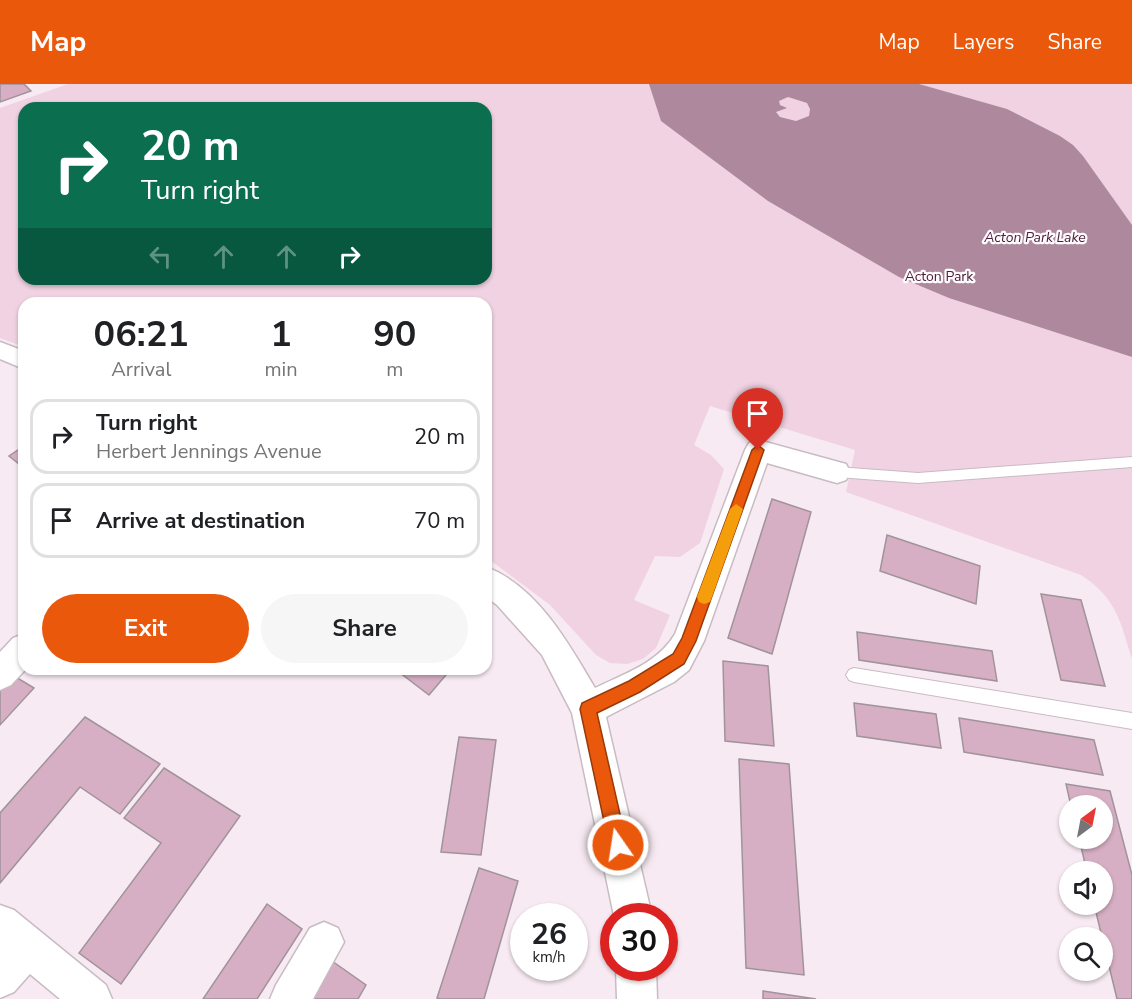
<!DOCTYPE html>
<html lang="en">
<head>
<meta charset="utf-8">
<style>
	body { margin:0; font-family:"Nunito Sans",sans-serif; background:#f6f6f6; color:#202124; height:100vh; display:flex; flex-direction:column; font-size:22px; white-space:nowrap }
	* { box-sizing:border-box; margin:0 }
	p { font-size:20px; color:#757577 }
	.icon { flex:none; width:33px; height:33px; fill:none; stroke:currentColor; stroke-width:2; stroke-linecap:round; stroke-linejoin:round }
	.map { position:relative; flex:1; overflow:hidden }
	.details { position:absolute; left:18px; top:213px; width:474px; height:378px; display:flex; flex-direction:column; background:#fff; border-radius:18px; box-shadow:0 2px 4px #0004 }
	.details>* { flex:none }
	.banner { position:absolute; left:18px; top:18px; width:474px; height:183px; border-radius:18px; box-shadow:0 2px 4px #0004; background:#0b6e4f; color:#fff; overflow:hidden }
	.needle { width:39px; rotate:32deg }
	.buttons { position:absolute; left:1059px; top:711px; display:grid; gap:12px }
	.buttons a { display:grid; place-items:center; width:54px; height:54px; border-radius:50%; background:#fff; box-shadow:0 2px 4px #0004; font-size:30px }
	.speed { position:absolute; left:510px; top:819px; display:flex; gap:12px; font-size:30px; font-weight:700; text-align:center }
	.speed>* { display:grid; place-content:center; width:78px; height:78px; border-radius:50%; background:#fff; box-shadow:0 2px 4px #0004; line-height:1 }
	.speed small { font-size:15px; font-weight:400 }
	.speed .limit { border:9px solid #d22; background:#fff; color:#111 }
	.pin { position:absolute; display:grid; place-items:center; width:51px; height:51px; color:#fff; margin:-62px -26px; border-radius:50% 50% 50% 0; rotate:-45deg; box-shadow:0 0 6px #0007 }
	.pin .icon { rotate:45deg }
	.me { position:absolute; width:66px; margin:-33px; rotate:347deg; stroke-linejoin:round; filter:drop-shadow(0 0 4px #0008) }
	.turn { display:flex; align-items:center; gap:21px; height:126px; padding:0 24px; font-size:27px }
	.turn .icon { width:78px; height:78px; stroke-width:2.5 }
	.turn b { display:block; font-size:42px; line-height:51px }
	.lanes { display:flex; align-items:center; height:57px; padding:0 24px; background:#0003; justify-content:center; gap:30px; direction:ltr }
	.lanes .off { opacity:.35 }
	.eta { display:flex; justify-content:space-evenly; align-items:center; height:102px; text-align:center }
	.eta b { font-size:36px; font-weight:700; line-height:42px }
	.cta { display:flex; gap:12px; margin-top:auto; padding:12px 24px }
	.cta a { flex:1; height:69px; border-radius:36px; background:#ea580c; color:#fff; font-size:24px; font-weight:700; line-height:69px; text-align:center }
	.cta a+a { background:#f6f6f6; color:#202124 }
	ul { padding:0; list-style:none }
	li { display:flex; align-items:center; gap:18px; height:75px; margin:0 12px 9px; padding:0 12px; border:3px solid #e0e0e0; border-radius:18px }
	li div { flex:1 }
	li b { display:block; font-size:22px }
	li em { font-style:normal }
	header { display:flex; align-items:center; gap:36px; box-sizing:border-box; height:84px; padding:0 30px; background:#ea580c; color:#fff }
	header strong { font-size:28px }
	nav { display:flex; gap:33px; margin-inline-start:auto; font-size:21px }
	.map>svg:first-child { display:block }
</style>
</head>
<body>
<header>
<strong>Map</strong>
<nav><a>Map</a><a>Layers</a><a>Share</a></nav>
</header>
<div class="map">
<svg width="1132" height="915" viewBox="0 0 1132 915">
	<rect width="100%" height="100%" fill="#f8eaf2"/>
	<path fill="#f0d2e2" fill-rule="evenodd" d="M68,0H1132V575C1120,536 1116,514 1081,491L846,408L855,366L710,322L694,361L711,371L724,385L700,459L680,473L655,472L634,516L670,531L656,564L643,575L627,580L610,579L596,571L550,521L486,473V219H24V263L0,254V24ZM24,24H486V195H24Z"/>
	<path fill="#ae889d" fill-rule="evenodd" d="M649,0H919L1007,25L1060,52L1073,61L1083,72L1132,141V273L949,214L899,193L768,117L673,46L661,37ZM788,13L807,19L810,25L809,32L796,37L780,33L776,28L787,24L780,21L779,17Z"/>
	<g fill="#d7afc5" stroke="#a0939a" stroke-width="1.5">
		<polygon points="0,0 24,0 31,7 0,18"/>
		<polygon points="24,362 24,384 9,372"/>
		<polygon points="772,415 811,428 772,570 728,554"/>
		<polygon points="887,451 980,482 976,520 880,487"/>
		<polygon points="1041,510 1081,516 1105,602 1061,596"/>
		<polygon points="857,548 992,567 997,597 859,576"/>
		<polygon points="723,577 768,582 774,662 725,657"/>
		<polygon points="395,585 451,585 429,611"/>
		<polygon points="9,589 34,604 0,641 0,599"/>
		<polygon points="854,619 936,630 941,664 857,652"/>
		<polygon points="85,633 160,680 120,730 80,703 0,799 0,729"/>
		<polygon points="959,634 1094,656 1103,691 964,668"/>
		<polygon points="459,653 496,656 481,771 441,768"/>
		<polygon points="739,675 789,680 804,891 746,884"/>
		<polygon points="164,684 240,732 121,900 79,869 161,759 124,734"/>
		<polygon points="1066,700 1110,707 1132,791 1132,915 1117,915 1094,820 1102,820 1102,788 1087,788 1079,754 1102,754 1102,722 1071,722"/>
		<polygon points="479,784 518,797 484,915 440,915 437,914"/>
		<polygon points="267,820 302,845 257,915 203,915"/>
		<polygon points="332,877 366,901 358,915 310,915"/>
		<polygon points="763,907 816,915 763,915"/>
	</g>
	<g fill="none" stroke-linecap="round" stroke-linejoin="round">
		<defs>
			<g id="lane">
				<polygon points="1132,373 1132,383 918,399 837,393 831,388 837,383 918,389"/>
				<polygon points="854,584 1132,629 1132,645 854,598 849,596 846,591 849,586"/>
			</g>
			<g id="street">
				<polygon points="0,258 24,267 24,285 0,275"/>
				<path d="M758,356L846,380L850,388L846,396L837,399L767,379L704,557L689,586L674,598L606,633L652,832H614L572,629L542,571L497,521L486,513V483C537,502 569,560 595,604C624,590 658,579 675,550L745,366L749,359Z"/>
				<polygon points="24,550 24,585 26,585 11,601 0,606 0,568 13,554"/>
				<polygon points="0,821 14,826 106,901 112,915 60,915 30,890 14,908 0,914"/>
				<polygon points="324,838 338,844 344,858 313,915 270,915 276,901 310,844"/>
				<polygon points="616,884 656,884 657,915 617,915"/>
			</g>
		</defs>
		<use href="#lane" stroke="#c8bbc2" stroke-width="2"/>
		<use href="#street" stroke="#c8bbc2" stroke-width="3"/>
		<use href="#lane" fill="#fff" fill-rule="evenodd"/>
		<use href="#street" fill="#fff" fill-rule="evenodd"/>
	</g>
	<polygon fill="#ea580c" stroke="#983908" stroke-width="1.5" points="758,361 764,366 696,557 684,580 640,608 597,629 627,761 624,767 618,770 612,767 609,761 580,625 582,619 629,597 673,570 682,554 752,366"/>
	<polygon fill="#f59e0b" points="736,420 743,425 712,513 710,518 704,520 699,518 697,513 730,425"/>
	<g text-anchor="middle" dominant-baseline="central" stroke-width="4.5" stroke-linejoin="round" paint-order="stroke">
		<g font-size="14" font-style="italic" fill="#4d1c3b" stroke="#fefbfd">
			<text x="1035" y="153">Acton Park Lake</text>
		</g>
		<g font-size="14" fill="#4c1b3a" stroke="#fefbfd">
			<text x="939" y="192">Acton Park</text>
		</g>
	</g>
</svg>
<div class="buttons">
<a><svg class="needle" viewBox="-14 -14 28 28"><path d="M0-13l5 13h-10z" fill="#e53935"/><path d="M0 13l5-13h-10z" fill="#757577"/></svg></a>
<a><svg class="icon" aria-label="sound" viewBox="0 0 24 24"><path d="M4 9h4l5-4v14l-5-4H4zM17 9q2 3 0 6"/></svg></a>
<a><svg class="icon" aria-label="search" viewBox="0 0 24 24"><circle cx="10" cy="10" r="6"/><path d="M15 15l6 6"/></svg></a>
</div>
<div class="speed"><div>26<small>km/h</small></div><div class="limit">30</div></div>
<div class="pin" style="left:758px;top:366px;background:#d93025"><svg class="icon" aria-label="arrive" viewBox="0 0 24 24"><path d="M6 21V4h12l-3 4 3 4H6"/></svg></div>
<svg class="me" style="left:618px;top:761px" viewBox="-20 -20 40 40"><circle r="17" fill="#ea580c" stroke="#fff" stroke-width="3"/><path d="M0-11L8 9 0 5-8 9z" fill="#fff"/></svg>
<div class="banner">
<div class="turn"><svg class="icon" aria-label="right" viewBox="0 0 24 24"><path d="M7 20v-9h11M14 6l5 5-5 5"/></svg><div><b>20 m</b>Turn right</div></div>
<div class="lanes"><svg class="icon off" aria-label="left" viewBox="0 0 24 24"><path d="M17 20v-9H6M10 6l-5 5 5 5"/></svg><svg class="icon off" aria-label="ahead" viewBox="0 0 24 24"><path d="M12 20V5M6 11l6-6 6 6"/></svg><svg class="icon off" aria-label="ahead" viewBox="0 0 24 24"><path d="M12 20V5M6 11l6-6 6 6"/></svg><svg class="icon" aria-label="right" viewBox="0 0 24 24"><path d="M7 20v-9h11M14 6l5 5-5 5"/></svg></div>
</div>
<section class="details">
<div class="eta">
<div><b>06:21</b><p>Arrival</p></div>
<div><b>1</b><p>min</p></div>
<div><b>90</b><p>m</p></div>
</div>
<ul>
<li><svg class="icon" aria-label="right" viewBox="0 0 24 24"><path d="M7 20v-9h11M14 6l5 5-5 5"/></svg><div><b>Turn right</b><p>Herbert Jennings Avenue</p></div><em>20 m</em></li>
<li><svg class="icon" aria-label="arrive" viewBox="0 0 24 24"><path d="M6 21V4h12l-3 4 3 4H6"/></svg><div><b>Arrive at destination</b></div><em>70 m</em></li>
</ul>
<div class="cta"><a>Exit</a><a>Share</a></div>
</section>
</div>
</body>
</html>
